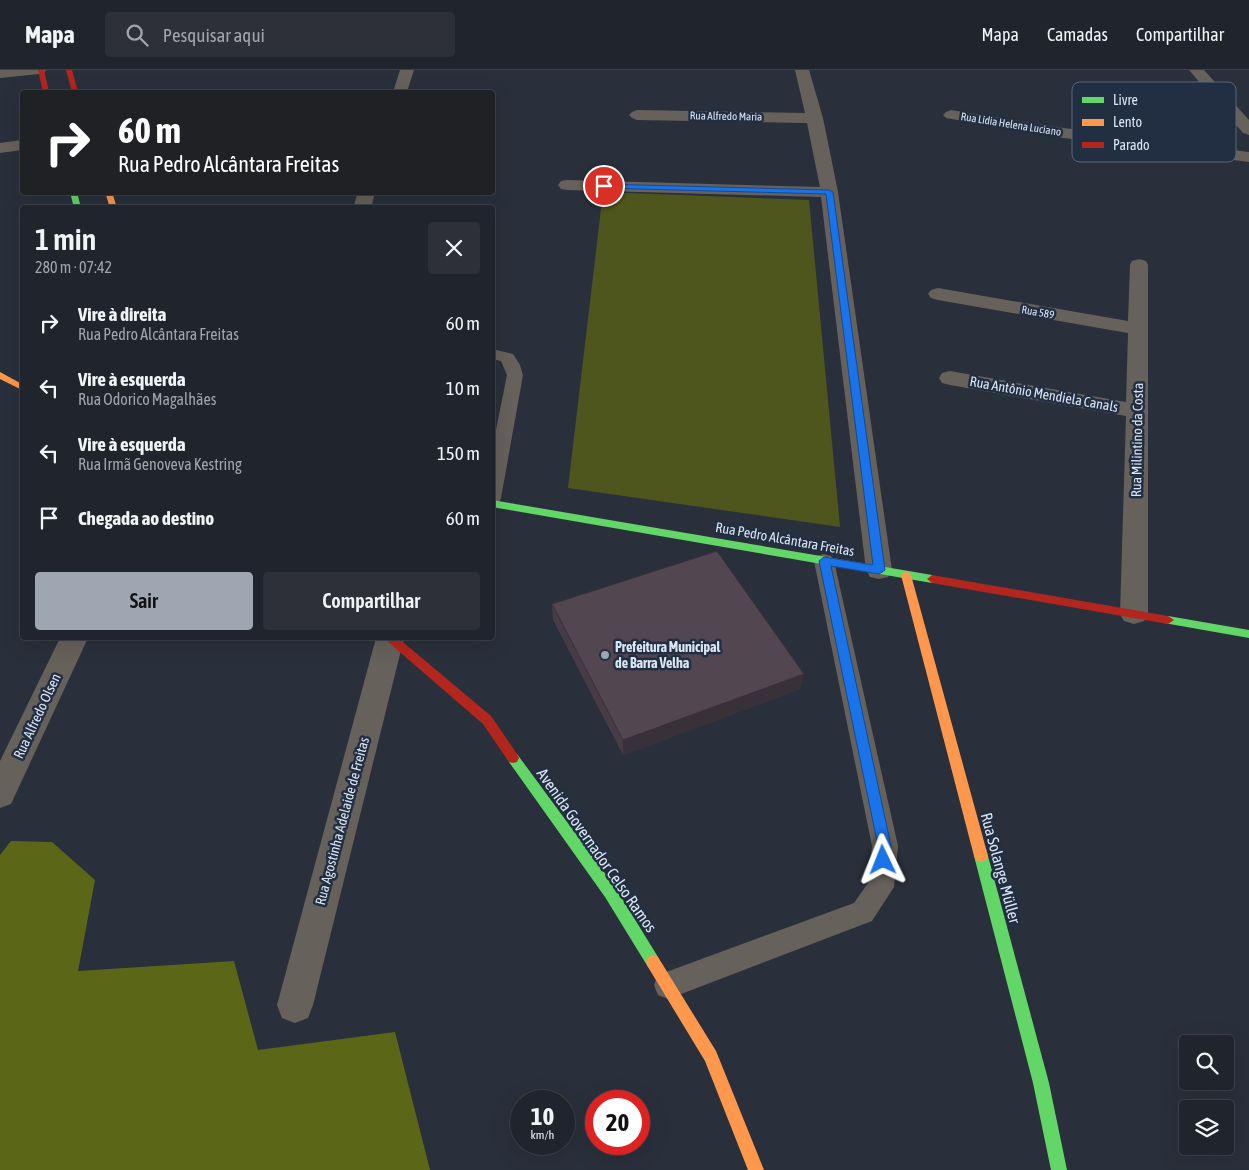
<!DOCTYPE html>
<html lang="pt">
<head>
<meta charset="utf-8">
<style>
	body { margin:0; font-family:"Asap Condensed",sans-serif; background:#2d3038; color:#f1f3f6; height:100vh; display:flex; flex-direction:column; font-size:19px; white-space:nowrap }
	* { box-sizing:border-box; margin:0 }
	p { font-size:16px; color:#a2a4a9 }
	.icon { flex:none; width:28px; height:28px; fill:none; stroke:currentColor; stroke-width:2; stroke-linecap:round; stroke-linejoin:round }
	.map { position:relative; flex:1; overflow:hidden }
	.sheet { position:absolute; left:20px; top:135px; width:475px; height:435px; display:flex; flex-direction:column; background:#20242c; border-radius:5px; box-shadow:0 5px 20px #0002,0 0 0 1px #3d4148 }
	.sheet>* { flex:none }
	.top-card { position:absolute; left:20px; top:20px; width:475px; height:105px; border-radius:5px; box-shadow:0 5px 20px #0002,0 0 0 1px #3d4148; background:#202124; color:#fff; overflow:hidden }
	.controls { position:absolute; left:1179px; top:965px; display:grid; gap:10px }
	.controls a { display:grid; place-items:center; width:55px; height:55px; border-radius:5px; background:#20242c; box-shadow:0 5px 20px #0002,0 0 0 1px #3d4148; font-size:25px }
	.speed { position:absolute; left:510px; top:1020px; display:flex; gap:10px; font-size:25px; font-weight:700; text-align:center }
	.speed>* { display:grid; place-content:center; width:65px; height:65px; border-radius:50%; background:#20242c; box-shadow:0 5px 20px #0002,0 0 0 1px #3d4148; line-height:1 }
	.speed small { font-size:12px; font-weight:400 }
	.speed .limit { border:8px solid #d22; background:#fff; color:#111 }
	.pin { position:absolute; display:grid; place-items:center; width:42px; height:42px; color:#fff; margin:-21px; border:2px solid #fff; border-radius:50%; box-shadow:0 1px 5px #0007 }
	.me { position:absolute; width:55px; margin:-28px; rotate:358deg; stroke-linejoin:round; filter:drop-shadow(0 0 4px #0008) }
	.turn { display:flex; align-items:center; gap:18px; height:105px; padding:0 15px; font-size:22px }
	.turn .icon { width:65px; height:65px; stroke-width:2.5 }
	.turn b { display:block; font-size:35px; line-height:42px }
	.round { display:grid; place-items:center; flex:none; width:52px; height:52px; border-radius:5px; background:#2d3038 }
	.head { display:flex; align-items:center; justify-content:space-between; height:85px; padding:0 15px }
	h1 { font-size:30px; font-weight:600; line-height:38px }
	.primary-button { display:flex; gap:10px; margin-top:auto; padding:10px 15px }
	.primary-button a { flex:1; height:58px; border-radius:5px; background:#9ea6b2; color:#111; font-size:20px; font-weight:600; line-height:58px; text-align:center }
	.primary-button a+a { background:#2d3038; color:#f1f3f6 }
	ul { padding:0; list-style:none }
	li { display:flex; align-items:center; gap:15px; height:65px; padding:0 15px }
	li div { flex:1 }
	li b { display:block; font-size:19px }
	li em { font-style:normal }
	header { display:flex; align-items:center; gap:30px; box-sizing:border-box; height:70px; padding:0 25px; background:#20242c; border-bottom:1px solid #3d4148 }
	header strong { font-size:24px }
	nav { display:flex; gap:28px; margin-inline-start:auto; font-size:18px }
	.search { width:350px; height:45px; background:#2d3038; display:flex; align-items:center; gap:12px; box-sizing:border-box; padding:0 18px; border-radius:5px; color:#a2a4a9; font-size:19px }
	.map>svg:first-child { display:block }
</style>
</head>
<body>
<header>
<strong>Mapa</strong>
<div class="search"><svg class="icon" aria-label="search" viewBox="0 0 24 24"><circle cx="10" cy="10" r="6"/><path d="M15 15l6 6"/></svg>Pesquisar aqui</div>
<nav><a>Mapa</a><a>Camadas</a><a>Compartilhar</a></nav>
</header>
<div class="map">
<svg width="1249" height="1100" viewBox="0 0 1249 1100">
	<rect width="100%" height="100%" fill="#2a303b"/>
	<polygon fill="#4e561e" points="603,122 809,130 840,457 568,418"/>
	<polygon fill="#5b6617" points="11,771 52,772 95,810 78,901 234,891 258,980 395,962 430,1100 0,1100 0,785"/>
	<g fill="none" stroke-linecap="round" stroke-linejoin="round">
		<g fill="#66615b" fill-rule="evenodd">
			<polygon points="492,279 513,284 520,295 523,305 501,428 499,433 492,434 492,380 507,305 501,291 492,289"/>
			<polygon points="824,484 831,486 834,491 898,776 894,817 872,851 668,929 658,925 654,915 658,905 854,833 868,813 872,776 814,491 817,486"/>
		</g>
		<g fill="#66615b" fill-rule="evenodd">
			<polygon points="0,0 46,0 44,3 39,4 0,8"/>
			<polygon points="400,0 414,0 407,22 393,22"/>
			<polygon points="795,0 809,0 823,48 838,122 892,500 888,507 879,509 870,507 866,500 821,127 567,120 561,119 558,115 561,111 567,110 820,117 807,53 637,50 632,48 629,45 632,42 637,40 805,43"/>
			<polygon points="1189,0 1204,0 1249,50 1249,65 1243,63"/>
			<polygon points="951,40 1056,57 1249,82 1249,92 1056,67 946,48 943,45 946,42"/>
			<polygon points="22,70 22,80 0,83 0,73"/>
			<polygon points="358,122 375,122 371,138 353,138"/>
			<polygon points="1139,189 1146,191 1148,195 1148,544 1144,551 1134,554 1124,551 1120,544 1126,346 950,315 942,313 939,308 942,303 950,301 1126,332 1128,263 938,230 931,228 928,224 931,220 938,218 1128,251 1130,195 1132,191"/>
			<polygon points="60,568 88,568 11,734 0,738 0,691"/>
			<polygon points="376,568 404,568 313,935 308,948 295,953 282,948 277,935"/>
		</g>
		<g fill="#63d668" fill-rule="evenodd">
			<polygon points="70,122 77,122 81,138 74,138"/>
			<polygon points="492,430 932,505 937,509 932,513 492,437"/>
			<polygon points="1168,546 1249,560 1249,568 1164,553 1162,550"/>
			<polygon points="513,683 517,684 615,817 658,887 660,892 658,897 653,899 648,897 605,827 509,692 507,688 509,684"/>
			<polygon points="981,780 986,782 988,786 1049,1013 1067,1100 1051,1100 1033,1013 974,786 976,782"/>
		</g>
		<g fill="#ff974d" fill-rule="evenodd">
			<polygon points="105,122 112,122 117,138 110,138"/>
			<polygon points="0,302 22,314 22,320 0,309"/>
			<polygon points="906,501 911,505 988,786 986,790 981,792 976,790 974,786 901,505"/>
			<polygon points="653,885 658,887 716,981 764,1100 748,1100 705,991 648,897 646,892 648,887"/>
		</g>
		<g fill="#b3261e" fill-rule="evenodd">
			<polygon points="38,0 44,0 49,22 43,22"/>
			<polygon points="66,0 72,0 78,22 72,22"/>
			<polygon points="932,505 1168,546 1174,550 1168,554 932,513 927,509"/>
			<polygon points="386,568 398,568 491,646 517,684 519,688 517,692 513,693 509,692 483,654 387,571"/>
		</g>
	</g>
	<polygon fill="#473c46" points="552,534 804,604 800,619 623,685 553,550"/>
	<polygon fill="#393139" points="804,604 800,619 623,685 623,670"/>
	<polygon fill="#524651" stroke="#393139" points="717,481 804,604 623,670 552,534"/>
	<polygon fill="#1a73e8" stroke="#114b97" points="602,114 829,120 833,122 885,500 879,504 831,496 891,776 888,794 883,796 878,794 876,790 878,776 819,491 824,487 873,495 826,124 604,118 601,116"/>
	<circle fill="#9ea6b2" stroke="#222f43" stroke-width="2" cx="605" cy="585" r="5"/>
	<g text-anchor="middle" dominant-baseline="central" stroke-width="5" stroke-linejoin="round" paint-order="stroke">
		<g font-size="11" fill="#dce5f2" stroke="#222f43">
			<text transform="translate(726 46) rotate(1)">Rua Alfredo Maria</text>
			<text transform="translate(1011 54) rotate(9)">Rua Lídia Helena Luciano</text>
			<text transform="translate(1038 242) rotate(10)">Rua 589</text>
		</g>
		<g font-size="14" fill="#dce5f2" stroke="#222f43">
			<text transform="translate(1044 324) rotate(10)">Rua Antônio Mendiela Canals</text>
			<text transform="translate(1137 370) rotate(-89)">Rua Milintino da Costa</text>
			<text transform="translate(785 469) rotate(10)">Rua Pedro Alcântara Freitas</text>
			<text transform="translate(37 646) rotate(-65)">Rua Alfredo Olsen</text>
			<text transform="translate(342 751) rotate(-75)">Rua Agostinha Adelaide de Freitas</text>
		</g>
		<g font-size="14" font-weight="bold" fill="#dce5f2" stroke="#222f43" text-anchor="start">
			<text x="615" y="577">Prefeitura Municipal<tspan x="615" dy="16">de Barra Velha</tspan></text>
		</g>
		<g font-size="16" fill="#dce5f2" stroke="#222f43">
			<text transform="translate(597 780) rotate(55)">Avenida Governador Celso Ramos</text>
			<text transform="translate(1001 798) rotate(75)">Rua Solange Müller</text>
		</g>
	</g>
	<rect x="1072" y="12" width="164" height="80" rx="8" fill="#222f43" stroke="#5a6678" stroke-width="1"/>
	<rect x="1082" y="27" width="22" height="6" fill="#63d668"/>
	<rect x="1082" y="49" width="22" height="7" fill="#ff974d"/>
	<rect x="1082" y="72" width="22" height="6" fill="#b3261e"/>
	<g font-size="14" fill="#dce5f2">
		<text x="1113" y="35">Livre</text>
		<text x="1113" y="57">Lento</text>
		<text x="1113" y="80">Parado</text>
	</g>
</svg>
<div class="controls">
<a><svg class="icon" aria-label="search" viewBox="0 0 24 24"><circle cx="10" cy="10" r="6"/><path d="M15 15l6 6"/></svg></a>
<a><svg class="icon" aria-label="layers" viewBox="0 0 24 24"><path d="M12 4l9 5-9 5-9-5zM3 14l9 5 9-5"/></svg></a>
</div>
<div class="speed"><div>10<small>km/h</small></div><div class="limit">20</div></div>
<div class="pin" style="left:604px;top:116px;background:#d93025"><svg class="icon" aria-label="arrive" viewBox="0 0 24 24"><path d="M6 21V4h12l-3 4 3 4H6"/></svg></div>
<svg class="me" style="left:883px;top:790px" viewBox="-20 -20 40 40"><path d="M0-17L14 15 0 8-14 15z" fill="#1a73e8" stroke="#fff" stroke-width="4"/></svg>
<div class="top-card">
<div class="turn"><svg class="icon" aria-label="right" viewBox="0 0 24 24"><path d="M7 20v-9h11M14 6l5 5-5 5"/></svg><div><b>60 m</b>Rua Pedro Alcântara Freitas</div></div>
</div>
<section class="sheet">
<div class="head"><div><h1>1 min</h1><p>280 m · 07:42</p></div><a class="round"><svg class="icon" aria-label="close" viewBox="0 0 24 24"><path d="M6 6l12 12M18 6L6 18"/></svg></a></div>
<ul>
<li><svg class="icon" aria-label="right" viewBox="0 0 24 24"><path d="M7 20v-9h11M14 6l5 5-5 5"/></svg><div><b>Vire à direita</b><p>Rua Pedro Alcântara Freitas</p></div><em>60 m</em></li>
<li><svg class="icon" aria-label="left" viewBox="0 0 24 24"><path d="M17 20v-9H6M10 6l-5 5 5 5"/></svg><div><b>Vire à esquerda</b><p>Rua Odorico Magalhães</p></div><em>10 m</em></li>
<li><svg class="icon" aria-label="left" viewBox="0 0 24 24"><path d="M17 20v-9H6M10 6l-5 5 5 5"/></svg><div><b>Vire à esquerda</b><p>Rua Irmã Genoveva Kestring</p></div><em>150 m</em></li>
<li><svg class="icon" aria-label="arrive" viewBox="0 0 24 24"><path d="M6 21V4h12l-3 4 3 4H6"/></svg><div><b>Chegada ao destino</b></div><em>60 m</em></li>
</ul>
<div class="primary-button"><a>Sair</a><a>Compartilhar</a></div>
</section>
</div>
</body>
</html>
